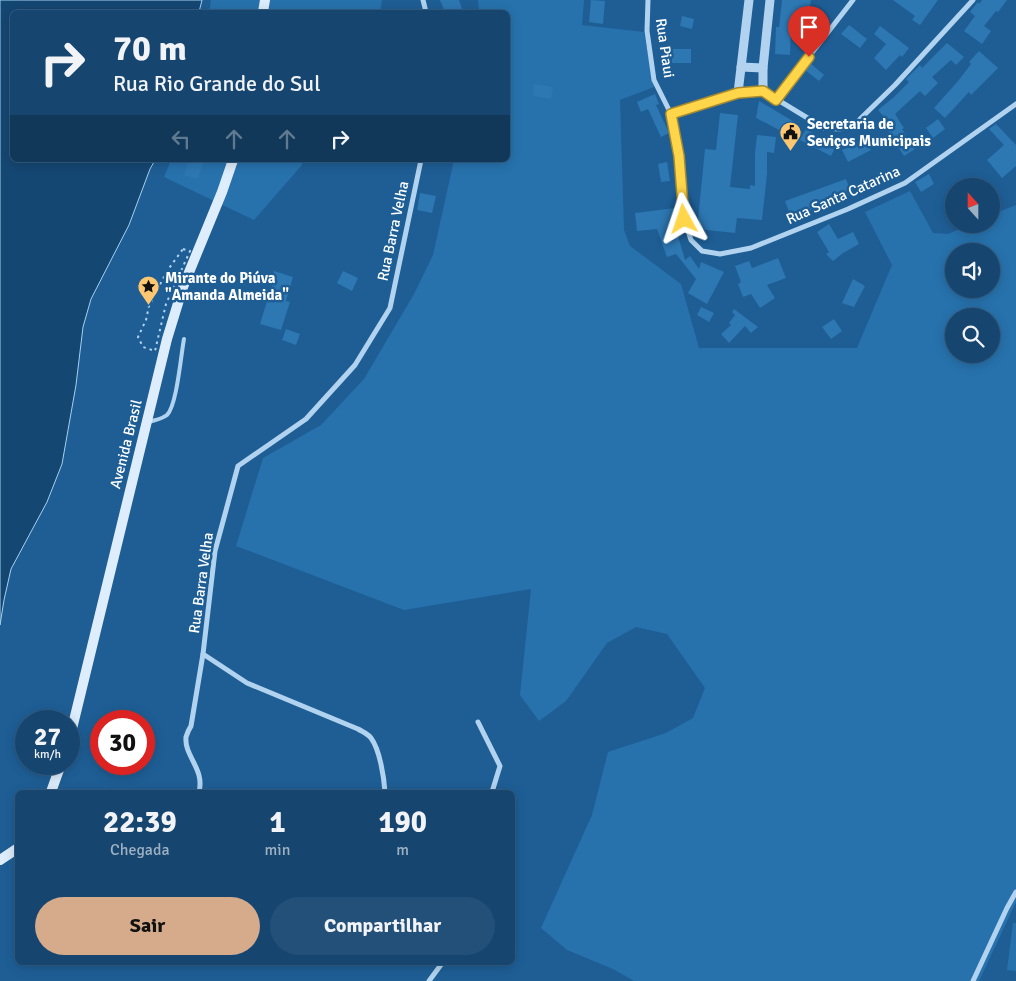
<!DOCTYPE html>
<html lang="pt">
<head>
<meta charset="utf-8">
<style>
	body { margin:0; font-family:Signika,sans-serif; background:#235078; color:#f1f3f6; height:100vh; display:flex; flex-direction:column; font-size:19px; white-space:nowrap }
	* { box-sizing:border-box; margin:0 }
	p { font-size:16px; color:#9eb1c3 }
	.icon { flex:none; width:28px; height:28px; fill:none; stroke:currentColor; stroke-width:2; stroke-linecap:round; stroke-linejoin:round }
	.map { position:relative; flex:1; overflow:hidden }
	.side { position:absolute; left:15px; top:790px; width:500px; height:175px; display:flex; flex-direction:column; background:#164670; border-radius:8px; box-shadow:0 2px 12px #0003,0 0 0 1px #355e83 }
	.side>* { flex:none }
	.guide { position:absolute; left:10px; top:10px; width:500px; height:152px; border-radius:8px; box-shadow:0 2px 12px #0003,0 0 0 1px #355e83; background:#164670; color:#f1f3f6; overflow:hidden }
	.needle { width:32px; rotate:339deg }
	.fabs { position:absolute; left:945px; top:178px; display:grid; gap:10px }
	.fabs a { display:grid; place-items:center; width:55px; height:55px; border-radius:50%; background:#164670; box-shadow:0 2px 12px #0003,0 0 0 1px #355e83; font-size:25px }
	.speed { position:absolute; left:15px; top:710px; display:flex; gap:10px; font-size:25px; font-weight:700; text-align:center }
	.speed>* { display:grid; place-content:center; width:65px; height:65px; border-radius:50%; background:#164670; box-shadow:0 2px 12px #0003,0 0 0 1px #355e83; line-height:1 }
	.speed small { font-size:12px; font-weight:400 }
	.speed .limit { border:8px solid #d22; background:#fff; color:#111 }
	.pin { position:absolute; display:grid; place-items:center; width:42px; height:42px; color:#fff; margin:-51px -21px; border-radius:50% 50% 50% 0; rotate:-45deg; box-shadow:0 0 5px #0007 }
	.pin .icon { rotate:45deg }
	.me { position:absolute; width:55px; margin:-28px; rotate:355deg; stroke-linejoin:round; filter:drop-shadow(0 0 4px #0008) }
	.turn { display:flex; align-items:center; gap:18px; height:105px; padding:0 20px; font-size:22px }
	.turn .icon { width:65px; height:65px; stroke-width:2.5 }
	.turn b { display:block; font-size:35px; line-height:42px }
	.lanes { display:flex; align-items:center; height:48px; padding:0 20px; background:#0003; justify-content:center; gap:25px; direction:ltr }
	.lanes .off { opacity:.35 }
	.eta { display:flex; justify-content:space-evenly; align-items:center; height:85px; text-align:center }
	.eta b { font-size:30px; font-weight:700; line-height:35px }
	.action { display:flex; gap:10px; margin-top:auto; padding:10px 20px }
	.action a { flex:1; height:58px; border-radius:30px; background:#d6ab8b; color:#111; font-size:20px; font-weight:700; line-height:58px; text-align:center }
	.action a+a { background:#235078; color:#f1f3f6 }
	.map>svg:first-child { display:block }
</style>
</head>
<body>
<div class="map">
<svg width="1016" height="981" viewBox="0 0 1016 981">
	<rect width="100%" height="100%" fill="#1e5e95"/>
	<g fill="#2772ad" fill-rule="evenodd">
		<polygon points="211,0 382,0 380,12 209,12"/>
		<path d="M478,0H584L582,25L644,32L654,87L620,100L624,230L630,246L681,284L699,348H857L892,265L865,212L910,191L933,233L948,234L971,224H991V215L1016,205V902L979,981H634L613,969L567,950L541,928L592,815L608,752L666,733L693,718L705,688L667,634L636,627L607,643L566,701L539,721L520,695L531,589L404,610L236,546L263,458L321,425L364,379L414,294L433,255L454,160H508V12H479ZM954,251H991V289H954ZM954,316H991V354H954Z"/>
		<polygon points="171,160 303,160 302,165 254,220 164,177"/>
		<polygon points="1013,923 1016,923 1016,971 1007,970"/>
	</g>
	<polygon fill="#154773" stroke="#a5d0f0" points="0,0 202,0 199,12 12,12 12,160 155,160 150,169 129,225 91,299 83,327 76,385 62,464 47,502 11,569 4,600 0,625"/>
	<g fill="#2d77b2">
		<polygon points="440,0 459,0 462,9 452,12 445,12"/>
		<polygon points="591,0 605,1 603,24 589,22"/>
		<polygon points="782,0 811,0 810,7 820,14 812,26 795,15 794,21 791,20 790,55 775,54 776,27 779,27"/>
		<polygon points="893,0 938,0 920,25 912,20 915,16"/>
		<polygon points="982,0 1007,0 998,12 996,11 984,26 991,31 982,44 964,31 975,16 970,12 978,2 979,4"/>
		<polygon points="682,16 694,19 692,29 680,26"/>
		<polygon points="849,25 867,39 860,48 841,34"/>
		<polygon points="880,26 909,48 902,57 900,55 886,70 874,58 886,44 874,34"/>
		<polygon points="947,43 964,57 956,65 951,60 932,77 938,83 925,96 920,91 895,114 904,128 902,129 915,149 904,156 887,129 892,126 878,110 894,97 909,82 906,79 920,65 922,68"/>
		<rect x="672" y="49" width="19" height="14"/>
		<polygon points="979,51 998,68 971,95 969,92 945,118 934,108 958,81 971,64 969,62"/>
		<polygon points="810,63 824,75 819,81 805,70"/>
		<polygon points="534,84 553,87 551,99 533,96"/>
		<polygon points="655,94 659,104 656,105 669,133 661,137 648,109 641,112 637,102"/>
		<polygon points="759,101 796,123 787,134 756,118"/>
		<polygon points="720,113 738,115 730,187 750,189 750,185 755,186 755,153 757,135 776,137 774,153 767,152 767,174 762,220 737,218 735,233 697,229 705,149 716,150"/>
		<polygon points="938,119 945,129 933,138 926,128"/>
		<polygon points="996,124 1016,145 1016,166 1002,178 987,160 1004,145 989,129"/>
		<polygon points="806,129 836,146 831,156 800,140"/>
		<polygon points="864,138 871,150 848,162 842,150"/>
		<polygon points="189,160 204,160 198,179 184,175"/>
		<polygon points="667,162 670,181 661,182 658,164"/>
		<polygon points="929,174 934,184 921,192 915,182"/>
		<polygon points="846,179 852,195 791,217 785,201"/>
		<polygon points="420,193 436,196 432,213 417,210"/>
		<polygon points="675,208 678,228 676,229 685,260 690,256 699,269 701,262 724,272 707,304 688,293 696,279 676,254 667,257 657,229 637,231 635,213"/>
		<polygon points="829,224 838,239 853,232 859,244 843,253 833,261 826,254 829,252 817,232"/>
		<polygon points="778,258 786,278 767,285 775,298 760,308 751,294 743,297 738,284 741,282 735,266 749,261 752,268"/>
		<polygon points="274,271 293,277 286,301 290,302 281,330 260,324 272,285 270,285"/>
		<polygon points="343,271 358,278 352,291 337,283"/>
		<polygon points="853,279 865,286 854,307 842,303"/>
		<polygon points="701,307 714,313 709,322 697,315"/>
		<polygon points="734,309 758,327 751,333 745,326 729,343 721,334 731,325 729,323 735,315 732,312"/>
		<polygon points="834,319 842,331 831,339 822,327"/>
		<polygon points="286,329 300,334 296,345 282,340"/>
	</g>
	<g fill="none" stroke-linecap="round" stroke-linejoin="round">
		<polygon stroke="#b1d3ef" stroke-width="2" stroke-dasharray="2.5 4" stroke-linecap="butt" points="183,249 190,251 166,304 155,351 143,347 138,337 146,320 149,306 167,271"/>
		<path stroke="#b1d3ef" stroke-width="4" d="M149,422C155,420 162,419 167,415C177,405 181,354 184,339"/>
		<g stroke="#b1d3ef" stroke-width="5">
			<polyline points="423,0 426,12"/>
			<polyline points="648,0 647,31 654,80 671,114 679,156 684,219 691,240 702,251 720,254 751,248 848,209 905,183 1016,104"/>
			<polyline points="763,91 824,128 840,129 857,122 895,85 973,0"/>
			<polyline points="776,99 853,0"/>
			<polyline points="671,114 738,93"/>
			<polyline points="478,722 500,766 492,792"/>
			<path d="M199,792C205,769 184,756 186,737C187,734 189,729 191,726L203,654"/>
			<path d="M385,792C384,778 380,750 371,738C368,734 363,732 358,729L247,683L203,654L215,551L238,466L306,419L355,365L390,308L421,160"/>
			<polyline points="429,981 443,962"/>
			<polyline points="973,981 1007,908 1016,892"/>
		</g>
		<g stroke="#b1d3ef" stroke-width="9">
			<polyline points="749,0 738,93 763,91 763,68 770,0"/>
			<polyline points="741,67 763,68"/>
		</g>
		<g stroke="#deedfb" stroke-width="10">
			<polyline points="263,12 265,0"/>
			<polyline points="69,741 167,339 183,287 222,192 233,160"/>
			<polyline points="51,792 61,764"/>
			<polyline points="0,860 18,848"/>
		</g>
	</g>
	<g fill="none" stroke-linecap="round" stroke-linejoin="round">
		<defs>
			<polyline id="route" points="684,219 679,156 671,114 738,93 763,91 776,100 809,57"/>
		</defs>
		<use href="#route" stroke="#a68a30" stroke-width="12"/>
		<use href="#route" stroke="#ffd54a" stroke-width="9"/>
	</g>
	<defs>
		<symbol id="civic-pin" viewBox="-11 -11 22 30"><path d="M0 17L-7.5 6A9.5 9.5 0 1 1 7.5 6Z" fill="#fdc671" stroke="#1e5e95"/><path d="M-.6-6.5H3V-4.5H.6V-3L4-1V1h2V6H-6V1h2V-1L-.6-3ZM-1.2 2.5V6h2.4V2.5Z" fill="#111"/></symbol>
		<symbol id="sight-pin" viewBox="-11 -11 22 30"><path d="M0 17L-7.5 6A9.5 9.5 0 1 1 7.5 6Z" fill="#fdc671" stroke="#1e5e95"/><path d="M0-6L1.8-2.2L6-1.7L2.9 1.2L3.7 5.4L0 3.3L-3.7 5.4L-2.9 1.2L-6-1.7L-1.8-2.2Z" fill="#111"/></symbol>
	</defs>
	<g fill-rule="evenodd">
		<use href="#civic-pin" x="778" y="120" width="25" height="34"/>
		<use href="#sight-pin" x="136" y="274" width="25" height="34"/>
	</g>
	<g text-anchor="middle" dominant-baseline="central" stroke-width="5" stroke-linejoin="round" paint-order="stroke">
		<g font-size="15" fill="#fff" stroke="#1e5e95">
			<text transform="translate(665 48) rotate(82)">Rua Piaui</text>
			<text transform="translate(843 195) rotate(-24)">Rua Santa Catarina</text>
			<text transform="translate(393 231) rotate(-78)">Rua Barra Velha</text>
			<text transform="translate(126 444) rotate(-76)">Avenida Brasil</text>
			<text transform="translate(201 583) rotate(-82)">Rua Barra Velha</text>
		</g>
		<g font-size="15" font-weight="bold" fill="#fff" stroke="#1e5e95" text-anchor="start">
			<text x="807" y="124">Secretaria de<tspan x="807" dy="17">Seviços Municipais</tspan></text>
			<text x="165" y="278">Mirante do Piúva<tspan x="165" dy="17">"Amanda Almeida"</tspan></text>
		</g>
	</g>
</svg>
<div class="fabs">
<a><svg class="needle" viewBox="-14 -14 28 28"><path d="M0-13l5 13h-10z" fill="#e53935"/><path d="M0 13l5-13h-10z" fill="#9eb1c3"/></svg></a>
<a><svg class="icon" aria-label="sound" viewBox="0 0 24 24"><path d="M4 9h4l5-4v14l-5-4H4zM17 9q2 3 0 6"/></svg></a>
<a><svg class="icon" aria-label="search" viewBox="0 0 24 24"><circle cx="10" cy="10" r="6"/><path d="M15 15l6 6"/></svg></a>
</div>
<div class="speed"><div>27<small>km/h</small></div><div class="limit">30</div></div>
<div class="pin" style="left:809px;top:57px;background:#d93025"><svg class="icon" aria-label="arrive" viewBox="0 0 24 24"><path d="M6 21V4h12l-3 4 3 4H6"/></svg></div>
<svg class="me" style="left:684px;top:219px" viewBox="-20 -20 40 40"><path d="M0-17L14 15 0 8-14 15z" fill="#ffd54a" stroke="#fff" stroke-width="4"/></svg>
<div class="guide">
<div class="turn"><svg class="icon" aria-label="right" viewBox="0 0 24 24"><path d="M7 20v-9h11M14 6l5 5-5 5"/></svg><div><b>70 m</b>Rua Rio Grande do Sul</div></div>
<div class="lanes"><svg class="icon off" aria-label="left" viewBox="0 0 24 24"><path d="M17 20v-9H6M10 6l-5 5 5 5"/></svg><svg class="icon off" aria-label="ahead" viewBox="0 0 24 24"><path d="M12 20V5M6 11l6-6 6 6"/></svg><svg class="icon off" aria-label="ahead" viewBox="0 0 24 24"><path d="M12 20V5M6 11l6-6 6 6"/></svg><svg class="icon" aria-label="right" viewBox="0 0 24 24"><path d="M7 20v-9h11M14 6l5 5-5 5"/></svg></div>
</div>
<section class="side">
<div class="eta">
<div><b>22:39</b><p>Chegada</p></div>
<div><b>1</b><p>min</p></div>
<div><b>190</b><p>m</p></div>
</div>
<div class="action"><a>Sair</a><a>Compartilhar</a></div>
</section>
</div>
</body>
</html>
